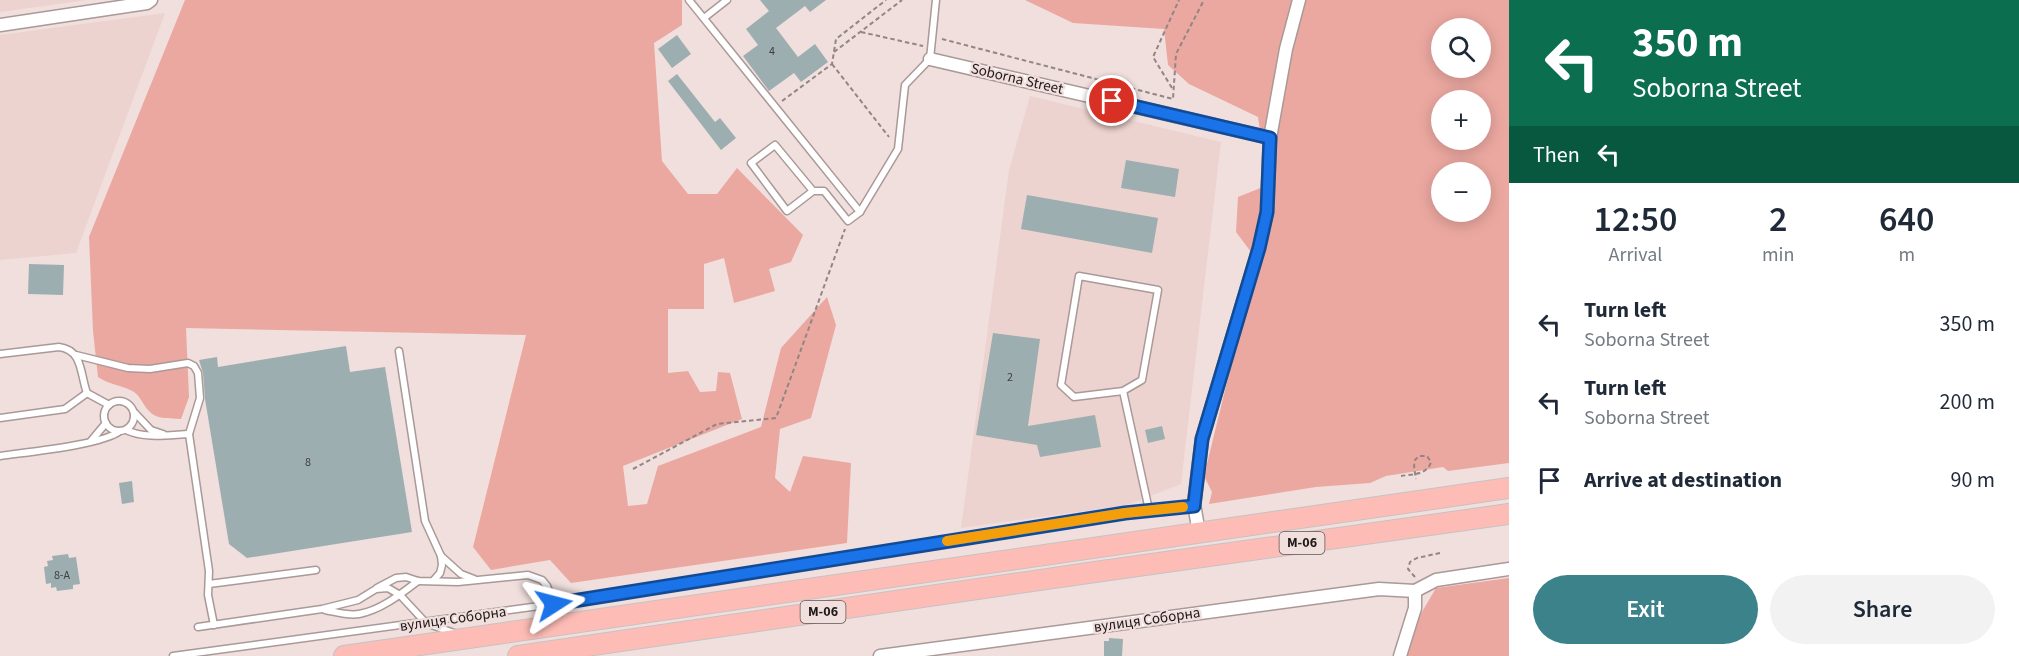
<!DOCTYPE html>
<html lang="en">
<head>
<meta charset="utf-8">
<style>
	body { margin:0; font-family:"Source Sans 3",sans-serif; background:#f2f2f3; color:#1f2937; height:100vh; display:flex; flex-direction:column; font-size:22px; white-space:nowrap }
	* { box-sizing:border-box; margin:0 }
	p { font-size:20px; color:#747a83 }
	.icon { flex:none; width:33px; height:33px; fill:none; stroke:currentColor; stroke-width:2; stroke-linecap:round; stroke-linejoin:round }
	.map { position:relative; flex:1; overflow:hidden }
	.side { display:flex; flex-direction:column; background:#fff; width:510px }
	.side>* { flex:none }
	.banner { background:#0b6e4f; color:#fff; overflow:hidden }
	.buttons { position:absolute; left:1431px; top:18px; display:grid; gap:12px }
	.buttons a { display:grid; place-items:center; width:60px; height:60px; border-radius:50%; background:#fff; box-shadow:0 3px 15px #0003; font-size:30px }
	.pin { position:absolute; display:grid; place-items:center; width:51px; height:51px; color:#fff; margin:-26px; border:3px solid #fff; border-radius:50%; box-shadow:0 2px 6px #0007 }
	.me { position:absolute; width:66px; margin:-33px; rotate:81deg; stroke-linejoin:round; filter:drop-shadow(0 0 4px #0008) }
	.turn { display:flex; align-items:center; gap:21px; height:126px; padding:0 24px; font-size:27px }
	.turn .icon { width:78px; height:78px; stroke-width:2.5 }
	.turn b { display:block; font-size:42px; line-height:51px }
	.then { display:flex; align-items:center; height:57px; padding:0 24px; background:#0003; gap:12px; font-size:22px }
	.eta { display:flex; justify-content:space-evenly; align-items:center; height:102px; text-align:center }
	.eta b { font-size:36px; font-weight:600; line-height:42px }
	.button { display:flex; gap:12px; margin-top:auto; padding:12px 24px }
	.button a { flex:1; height:69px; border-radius:36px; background:#3b828a; color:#fff; font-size:24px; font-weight:600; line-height:69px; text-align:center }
	.button a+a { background:#f2f2f3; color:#1f2937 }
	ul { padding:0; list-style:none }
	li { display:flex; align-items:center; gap:18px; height:78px; padding:0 24px }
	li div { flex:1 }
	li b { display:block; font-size:22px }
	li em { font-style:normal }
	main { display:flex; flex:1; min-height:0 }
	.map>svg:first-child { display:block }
</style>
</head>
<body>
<main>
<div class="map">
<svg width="1509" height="656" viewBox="0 0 1509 656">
	<rect width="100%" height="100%" fill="#f0dfdd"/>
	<g fill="#edd3cf">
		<polygon points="0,0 87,0 0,12"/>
		<polygon points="165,13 76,253 0,260 0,35"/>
		<polygon points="1030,96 1221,142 1181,484 1127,505 961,528 1009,170"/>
	</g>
	<g fill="#eba8a0" fill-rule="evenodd">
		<path d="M185,0H682V25L654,43L662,161L688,194H717L737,168L803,235L791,262L769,269L775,291L734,303L724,258L704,264V309H668V373L688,371L700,392L716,391L718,372L730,373L742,419L623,466L628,506L647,504L658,466L761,427L781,348L827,297L836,325L811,418L780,429L775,478L790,492L803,456L851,463L847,543L571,583L550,560L491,570L473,547L526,335L186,328L189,397L181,419C170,418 157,420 149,411C143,405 141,397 134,392C125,386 110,385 98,377L93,331L89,237Z"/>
		<path d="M1025,0H1509V463L1448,471L1443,467L1386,476L1370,483L1316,487L1209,504L1212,492L1204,476L1257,260L1236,232L1238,197L1268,185L1258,117L1189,84L1168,65L1164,29L1073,23ZM1442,28H1480V68H1442ZM1442,100H1480V140H1442ZM1442,172H1480V212H1442Z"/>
		<polygon points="1509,578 1509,656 1407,656 1419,617 1436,588"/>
	</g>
	<g fill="#9daeb0">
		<polygon points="760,0 826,0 810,12 805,6 776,28 798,57 815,44 828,62 801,82 794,73 769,91 743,56 758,45 746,29 769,11"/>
		<polygon points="677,35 691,54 672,68 658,49"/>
		<polygon points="677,74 715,122 720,118 736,138 721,150 668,81"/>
		<polygon points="1126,160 1179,169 1175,197 1121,188"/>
		<polygon points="1027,195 1158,218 1152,253 1021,229"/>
		<polygon points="29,264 64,265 63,295 28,294"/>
		<polygon points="993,333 1040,339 1028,426 1095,415 1101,447 1040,457 1037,445 976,435"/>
		<polygon points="346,346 350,372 385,367 412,532 247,558 229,544 205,399 203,373 199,360 217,357 218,367"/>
		<polygon points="1162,426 1165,439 1148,443 1145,430"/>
		<polygon points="132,481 134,502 122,504 119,483"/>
		<polygon points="68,554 69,558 76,557 80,584 73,585 73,589 57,591 56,587 51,588 51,583 46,584 44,567 48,566 47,561 53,560 52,556"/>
		<polygon points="1109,638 1123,639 1122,656 1104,656 1104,641 1109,641"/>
	</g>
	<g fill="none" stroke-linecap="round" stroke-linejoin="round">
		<defs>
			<g id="service">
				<polyline points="689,0 860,212"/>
				<polyline points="704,18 727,0"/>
				<polyline points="813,191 775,145 751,163 787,211 813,191 824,191 848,221 860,212 898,149 905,85 930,59 936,0"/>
				<polyline points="399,351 425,521 441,556 442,565 440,573 433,581"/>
				<path d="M0,354L59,347C83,350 80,374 87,393L109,405"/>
				<polyline points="76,355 128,368 150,369 188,363 194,366 198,373 200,398 189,434 209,571 208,595 214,625"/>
				<polyline points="1123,391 1074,397 1061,385 1079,276 1158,290 1142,380 1123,391 1149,510"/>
				<circle cx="119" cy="416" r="15"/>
				<polyline points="134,412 151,430 163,434"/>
				<polyline points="0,418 65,409 87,393"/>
				<path d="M126,430C145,439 168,435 189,434"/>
				<polyline points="91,441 106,423"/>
				<path d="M0,456C27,452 102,445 120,431"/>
				<polyline points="441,556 461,574 474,579"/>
				<polyline points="209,584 316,570"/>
				<polyline points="377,588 396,578 406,577 418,581 458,582 528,575 542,580 547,586 554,604"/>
				<path d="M325,610C336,612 348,616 359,614C381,610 401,594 418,581"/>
				<polyline points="198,627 322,609 358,600 376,589 388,588 400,595 426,623 454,633"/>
				<polyline points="173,656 554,604 1125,513 1194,505"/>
			</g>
			<g id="minor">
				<polyline points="0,25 147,3 151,0"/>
				<polyline points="930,59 1270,138 1267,212 1259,248 1202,439 1194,504 1199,533"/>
				<polyline points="1270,138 1286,49 1299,0"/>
				<polyline points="1415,591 1436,580 1509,569"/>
				<polyline points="880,656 1379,589 1415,591"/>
				<polyline points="1400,656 1415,608 1415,591"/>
			</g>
			<g id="trunk">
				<polyline points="344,656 1509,488"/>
				<polyline points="518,656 1095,572 1509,514"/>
			</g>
		</defs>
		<use href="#service" stroke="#a99997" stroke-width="9"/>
		<use href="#minor" stroke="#a99997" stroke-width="15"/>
		<use href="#trunk" stroke="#c5c3c3" stroke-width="22"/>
		<g stroke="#928685" stroke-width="2" stroke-dasharray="4.5 3" stroke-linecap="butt">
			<polyline points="861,32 923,46"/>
			<polyline points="942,39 1173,99 1176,54 1204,0"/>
			<polyline points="834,52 902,0"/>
			<polyline points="832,64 889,137"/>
			<polyline points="1172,88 1153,57 1179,0"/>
			<polyline points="782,101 832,64 836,39 886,0"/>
			<polyline points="633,469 717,424 776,418 845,229"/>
			<path d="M1401,476C1413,474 1427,475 1431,462L1427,456H1419L1415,460C1413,466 1415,472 1416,479"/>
			<polyline points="1415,577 1408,569 1410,562 1417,558 1440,553"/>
		</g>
		<use href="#service" stroke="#fff" stroke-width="6"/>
		<use href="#minor" stroke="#fff" stroke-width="12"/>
		<use href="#trunk" stroke="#febcb6" stroke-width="20"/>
	</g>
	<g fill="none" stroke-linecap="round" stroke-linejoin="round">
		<defs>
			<polyline id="route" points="554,604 1125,513 1194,506 1202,439 1259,248 1267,212 1270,138 1112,101"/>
		</defs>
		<use href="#route" stroke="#114b97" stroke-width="15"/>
		<use href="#route" stroke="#1a73e8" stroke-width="10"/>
		<polyline stroke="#f59e0b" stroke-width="10" points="947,541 1125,513 1183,507"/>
	</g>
	<g text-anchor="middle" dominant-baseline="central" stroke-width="4.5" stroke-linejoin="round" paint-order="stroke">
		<g font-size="12" fill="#3e3e3f">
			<text x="772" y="51">4</text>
			<text x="1010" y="377">2</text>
			<text x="308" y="462">8</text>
			<text x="62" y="575">8-А</text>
		</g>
		<g fill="#f0dfdd" stroke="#5e5454" stroke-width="1.5">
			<rect x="1279.5" y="532" width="45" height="22" rx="4.5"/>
			<rect x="800.5" y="601" width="45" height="22" rx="4.5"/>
		</g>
		<g font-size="14" font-weight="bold" fill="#1f1919">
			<text x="1302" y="543">М-06</text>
			<text x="823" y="612">М-06</text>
		</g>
		<g font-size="15" fill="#1f1919" stroke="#f0dfdd">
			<text transform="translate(1017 79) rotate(13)">Soborna Street</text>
			<text transform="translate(453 619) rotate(-8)">вулиця Соборна</text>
			<text transform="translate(1147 620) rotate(-8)">вулиця Соборна</text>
		</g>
	</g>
</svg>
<div class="buttons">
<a><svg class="icon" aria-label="search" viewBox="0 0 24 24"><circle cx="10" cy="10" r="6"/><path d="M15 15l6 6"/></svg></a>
<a>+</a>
<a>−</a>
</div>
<div class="pin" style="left:1112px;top:101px;background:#d93025"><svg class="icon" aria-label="arrive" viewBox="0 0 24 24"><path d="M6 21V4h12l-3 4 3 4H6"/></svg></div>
<svg class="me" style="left:554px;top:604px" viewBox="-20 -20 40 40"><path d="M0-17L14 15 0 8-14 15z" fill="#1a73e8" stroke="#fff" stroke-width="4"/></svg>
</div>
<section class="side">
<div class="banner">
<div class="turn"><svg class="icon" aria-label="left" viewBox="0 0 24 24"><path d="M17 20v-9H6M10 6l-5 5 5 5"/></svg><div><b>350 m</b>Soborna Street</div></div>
<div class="then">Then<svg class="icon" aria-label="left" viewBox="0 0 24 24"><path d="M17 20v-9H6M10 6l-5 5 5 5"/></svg></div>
</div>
<div class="eta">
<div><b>12:50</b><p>Arrival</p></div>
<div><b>2</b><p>min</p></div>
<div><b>640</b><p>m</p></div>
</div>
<ul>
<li><svg class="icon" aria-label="left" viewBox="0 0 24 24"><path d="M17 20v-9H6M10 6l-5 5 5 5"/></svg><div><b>Turn left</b><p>Soborna Street</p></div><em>350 m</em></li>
<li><svg class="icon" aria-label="left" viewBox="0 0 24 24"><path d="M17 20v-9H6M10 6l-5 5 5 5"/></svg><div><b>Turn left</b><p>Soborna Street</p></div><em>200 m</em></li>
<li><svg class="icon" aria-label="arrive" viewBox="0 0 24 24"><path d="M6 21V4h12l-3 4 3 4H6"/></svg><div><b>Arrive at destination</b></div><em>90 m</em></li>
</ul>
<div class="button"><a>Exit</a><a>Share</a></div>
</section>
</main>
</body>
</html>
